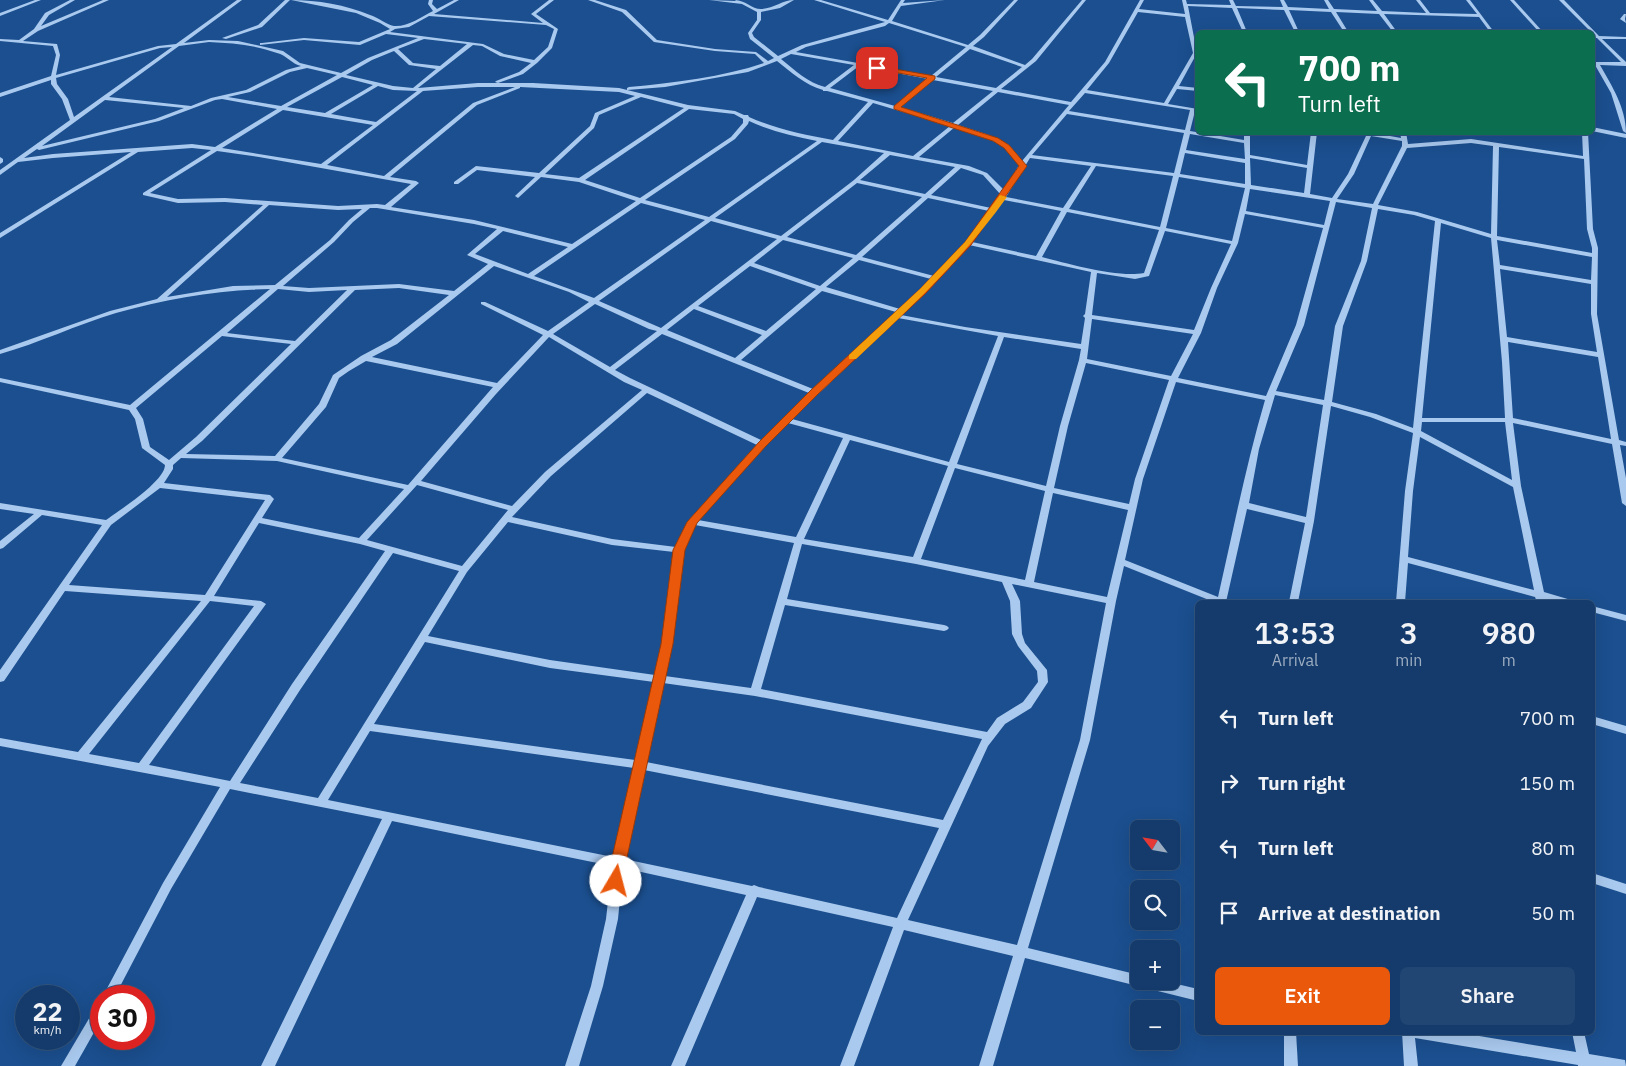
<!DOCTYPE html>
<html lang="en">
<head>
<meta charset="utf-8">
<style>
	body { margin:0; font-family:"IBM Plex Sans",sans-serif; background:#214673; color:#f1f3f6; height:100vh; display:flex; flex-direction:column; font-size:19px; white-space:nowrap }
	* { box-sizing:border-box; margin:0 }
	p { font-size:16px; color:#9dadc1 }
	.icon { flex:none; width:28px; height:28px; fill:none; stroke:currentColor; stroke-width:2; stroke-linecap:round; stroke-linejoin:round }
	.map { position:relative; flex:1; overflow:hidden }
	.side { position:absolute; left:1195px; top:600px; width:400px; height:435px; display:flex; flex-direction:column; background:#143b6b; border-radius:8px; box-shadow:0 5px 20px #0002,0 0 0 1px #33557e }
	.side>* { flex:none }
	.top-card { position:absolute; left:1195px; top:30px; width:400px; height:105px; border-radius:8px; box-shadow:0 5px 20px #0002,0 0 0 1px #33557e; background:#0b6e4f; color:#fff; overflow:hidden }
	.needle { width:32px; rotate:301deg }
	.buttons { position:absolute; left:1130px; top:820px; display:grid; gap:10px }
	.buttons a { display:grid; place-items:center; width:50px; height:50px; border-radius:8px; background:#143b6b; box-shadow:0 5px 20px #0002,0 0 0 1px #33557e; font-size:25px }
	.speed { position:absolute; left:15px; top:985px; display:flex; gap:10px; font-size:25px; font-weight:700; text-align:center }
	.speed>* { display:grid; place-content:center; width:65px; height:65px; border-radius:50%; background:#143b6b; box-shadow:0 5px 20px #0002,0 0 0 1px #33557e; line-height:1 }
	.speed small { font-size:12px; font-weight:400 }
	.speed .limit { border:8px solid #d22; background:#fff; color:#111 }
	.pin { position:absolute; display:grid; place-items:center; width:42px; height:42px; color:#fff; margin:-21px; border-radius:10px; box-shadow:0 2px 8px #0006 }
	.me { position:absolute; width:55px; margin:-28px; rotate:8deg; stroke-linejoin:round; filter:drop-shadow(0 0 4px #0008) }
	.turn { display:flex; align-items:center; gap:18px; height:105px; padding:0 20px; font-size:22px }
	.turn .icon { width:65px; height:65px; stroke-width:2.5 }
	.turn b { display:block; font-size:35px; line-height:42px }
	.eta { display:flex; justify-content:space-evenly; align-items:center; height:85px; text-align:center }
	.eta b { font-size:30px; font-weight:600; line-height:35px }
	.cta { display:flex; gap:10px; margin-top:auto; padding:10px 20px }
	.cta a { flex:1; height:58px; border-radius:8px; background:#ea580c; color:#fff; font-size:20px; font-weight:600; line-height:58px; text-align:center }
	.cta a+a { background:#214673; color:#f1f3f6 }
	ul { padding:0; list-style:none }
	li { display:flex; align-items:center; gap:15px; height:65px; padding:0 20px }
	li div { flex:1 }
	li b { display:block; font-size:19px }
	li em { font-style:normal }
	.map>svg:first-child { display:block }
</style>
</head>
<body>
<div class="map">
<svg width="1626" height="1066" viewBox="0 0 1626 1066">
	<rect width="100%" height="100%" fill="#1b4f8f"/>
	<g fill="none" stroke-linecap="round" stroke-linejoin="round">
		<g fill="#a9c9ee" fill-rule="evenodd">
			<polygon points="35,0 41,0 0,16 0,13"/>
			<path d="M70,0H75L49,15L41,26L103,0H109L38,31L23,41L57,44L60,55L56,75L158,46L176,44L237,0H242L184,43L209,40L238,41L283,51L300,63L341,73L368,58L418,38L386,34L360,45L304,40L260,45V43H262L304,38L359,42L390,29L380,23L356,13L291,0C317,0 346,5 370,15C377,17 389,26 394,26C408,27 421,17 433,11L428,4L429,0H433L432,4L437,9L454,0H459L434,14L543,23L531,14L549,0H554L536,14L558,29L552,48L537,63L523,74L498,83H533L619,88L688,105L735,111L744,115H748L749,117C776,129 804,135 833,140L868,102L827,91H823V90C805,85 791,72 777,61L748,72L665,87L627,90V88L629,87C673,83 723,77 764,63L755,54L715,51L654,42L622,12L588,0H595L626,10L657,40L715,49L756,52L768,61L774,58L750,39L748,33L757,20V12L742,4L709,0L736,1L735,0C745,0 753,10 762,9C774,8 783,0 794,0L780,8L761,12V20L752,33L754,37L778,56L802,45L885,22L814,0H821L888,20L901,0H905L903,3L945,0L901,6L892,21L968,45L980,35L1014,0H1018L984,37L973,46L1025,65L1032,59L1082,0H1086L1036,61L1001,89L1071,102L1105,62L1140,0H1144L1139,9L1185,14L1182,0H1186L1187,4L1231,5L1229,0H1233L1236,6L1283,7L1280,0H1284L1288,7L1329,9L1324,0H1328L1334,9L1377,11L1369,0H1373L1382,11L1426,13L1416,0H1420L1430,13L1477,14L1466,0H1470L1494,32H1490L1479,17L1384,14L1397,32H1393L1379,14L1336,12L1347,30L1379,31L1381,32H1344L1331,12L1289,10L1299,32H1295L1284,10L1237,8L1247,32H1243L1232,8L1188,6L1197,53L1179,86L1198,88V91L1177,89L1168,104L1198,109V111H1195L1190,131L1244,140V132H1250V155L1307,165L1311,132H1317L1310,194L1332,198L1348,174L1366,136L1352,132H1368L1401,138L1400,132H1406L1408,144L1471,139L1583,156L1582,132H1588L1593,229L1598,248L1597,314L1619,440L1626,442V446L1620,445L1626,478V506L1622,503L1612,444L1513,423L1521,486L1544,592L1571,600L1572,602H1558L1545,599V602H1537L1535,597L1408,563L1405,602H1396L1405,491L1413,433L1370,417L1331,406L1314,521L1298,602H1289L1305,523L1247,509L1226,602H1214L1124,566L1116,601L1090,740L1028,948L1139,975V981H1164L1198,989V1001L1025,958L993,1066H979L1013,956L904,930L854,1066H840L893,927L757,897L685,1066H671L746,895L623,868L618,919L603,986L579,1066H565L591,986L606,919L612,866L392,821L275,1066H261L382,819L230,789L171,889L115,996H103L163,883L220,787L0,746V738L78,752L201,601L65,591L4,681L0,682V670L102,525L42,515L3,548L0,549V541L34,514L0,509V503L106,520C120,510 165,481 165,465L142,448L135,419L129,410L0,382V378L130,405L270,289C218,290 166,299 116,313C76,325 39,343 0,354V350L110,311L157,299L263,205L225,202L178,203L143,195V193L211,150L192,148L138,152L0,238V233L131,152L53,158L18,162L0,175V170L70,120L62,99L51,84V80L0,97V93L51,76L56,55L53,46L0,41V39L19,40L34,29L45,13ZM1138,12L1185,17L1193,53L1164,103L1087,90L1109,63ZM429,16L546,25L554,29L548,47L534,60L504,54L483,44L390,32L395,29L409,27ZM889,23L966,47L931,76L796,52L806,47L885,26ZM424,39L467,44L440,66L413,63L398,49ZM209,42C232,43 255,45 277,53C286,55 292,64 301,66L286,70L246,90L211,98L191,106L109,97L179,46ZM473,45L482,46L500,56L531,63L519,72L496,81L495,82L498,83H478L418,88ZM172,47L74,117L68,99L57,84L56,78L160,48ZM970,49L1022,67L996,88L936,77ZM394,51L409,65L436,69L413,88L393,86L346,75L372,60ZM791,54L854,65L825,87C808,83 795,70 781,59ZM859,66L928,79L895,106L830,88ZM307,68L337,75L281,106L228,97L250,92L290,72ZM342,77L373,85L325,113L287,107ZM933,80L993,91L953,123L900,107ZM378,86L393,90L417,91L376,122L331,114ZM478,87H515L473,103L384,176L327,165L423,91ZM520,87L619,92L635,96L595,113L590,126L539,173L476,166L454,182V184H458L477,170L535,177L516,195L515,196L518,198L541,177L579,182L636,201L572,244L474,220L391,207L419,183L416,181L390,177L477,105L520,88ZM998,92L1069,105L1022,161L1009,145L989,135L958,125ZM1085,93L1190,110L1185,130L1069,111ZM641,97L684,108L579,178L545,174L594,128L599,115ZM222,99L277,109L215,147L192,144L53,154L24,158L37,149L39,150L159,121L215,100ZM105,100L184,108L155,119L42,146ZM873,103L950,126L913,156L838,141ZM689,109L734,114L743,119V123L731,137L640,198L585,180ZM283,110L373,125L321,164L222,148ZM1067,114L1184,133L1174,173L1032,155ZM749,121C770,131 793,136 817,141L709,217L645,200L735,139L748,124ZM955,127L985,137L1005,147L1019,165L1004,190L987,173L969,166L919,157ZM1190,134L1244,143L1245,159L1186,150ZM1371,136L1402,141V146L1373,204L1337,199L1354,174ZM822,142L884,153L854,180L781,236L715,218ZM1471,143L1493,146L1491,234L1417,212L1378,205L1407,148ZM1499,147L1584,159L1587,229L1592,248V253L1497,236ZM217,151L259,157L411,184L385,205L377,204L338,206L225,198L178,199L150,193ZM1185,153L1245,163V184L1180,174ZM890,155L955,167L925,194L860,180ZM1030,158L1091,166L1063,208L1006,197ZM1250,158L1307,168L1304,193L1251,185ZM1096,166L1173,176L1160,227L1069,209ZM961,168L983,175L1001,195L991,208L931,195ZM1179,177L1245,188L1232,241L1166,228ZM857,183L922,197L856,255L787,237ZM1250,189L1330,201L1324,225L1246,211ZM928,198L989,211L966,242L934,276L862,257ZM1004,200L1061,211L1036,256L972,242ZM1336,202L1372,208L1361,261L1335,326L1324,400L1276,391L1304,325ZM641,203L705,220L594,298L534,276ZM269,205L338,210L362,209L349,220L330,240L275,285L233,286L167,297ZM370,208H377L474,224L497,229L467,255L488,264L454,291L399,284L309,288L283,286L334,242L353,222ZM1378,209L1414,215L1435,221L1413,428L1376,414L1332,402L1343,326L1367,261ZM1067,212L1159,230L1144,273C1118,278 1069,264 1042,257ZM1245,214L1323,228L1296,325L1266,396L1178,378L1201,333L1217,288L1238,243ZM711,221L777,239L661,328L599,301ZM1441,223L1491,238L1502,362L1505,418H1422ZM503,231L568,247L528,274L475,254ZM1165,231L1231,244L1211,288L1194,330L1092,315L1097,273L1135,279L1149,276ZM783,240L853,258L820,286L754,263ZM1497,240L1592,257L1591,280L1500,265ZM969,245L1091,272L1085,314L1083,316L1085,318L1081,344L965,327L901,315L925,292ZM859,260L931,279L900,309L826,287ZM494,266L569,292L589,302L548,331L485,302H481V304L543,335L497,383L372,357L397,344ZM750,266L816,289L766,331L698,306ZM1500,269L1591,284V314L1597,352L1507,337ZM399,288L449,295L391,340L361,356L333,375L319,404L275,456L186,454L202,441L355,290ZM278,289L309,292L347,290L295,341L227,333ZM822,291L896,312L813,389L741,360ZM595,304L649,329L657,331L610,367L553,334ZM694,309L762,335L735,358L667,330ZM898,318L998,336L949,462L792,419ZM1092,319L1193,334L1171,376L1087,359ZM662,334L809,393L761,440L630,378L615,370ZM222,336L291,344L196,437L169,460L150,447L143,419L136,408ZM549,337L624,382L642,390L545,472L512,506L421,481L496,394ZM1004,337L1081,349L1079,360L1060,426L1046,486L957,464ZM1508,342L1598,357L1611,439L1513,418ZM366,361L493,387L408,485L282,458L326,407L339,378L349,371ZM1086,363L1169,380L1135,479L1129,504L1054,488L1068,426ZM1176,382L1265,400C1246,465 1233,531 1218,597L1125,560L1143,479ZM647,393L757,445L689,520L676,547L612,539L512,517L551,476ZM1275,395L1323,405L1306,517L1249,503L1259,449ZM1422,422H1505L1512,480L1421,431ZM788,423L843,438L796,537L698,520L765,446ZM1420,437L1513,487L1534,590L1408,557L1413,491ZM850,440L948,466L913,557L804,539ZM181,458L277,461L404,489L359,538L262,518L274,499L270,495L164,483L173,469V465ZM955,468L1045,491L1025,580L921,559ZM417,485L508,510L462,566L367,540ZM160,488L265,500L205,595L69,585L111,525ZM1053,493L1128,510L1107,597L1034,582ZM508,522L612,545L674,552L662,644L655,675L550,660L428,636L467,572ZM259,523L360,544L385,551L292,684L230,781L149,765L266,604L261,601L214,596ZM695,525L794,543L751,688L665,676L672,644L683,550ZM802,544L916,564L1002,582L1010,601L1012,634L1018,646L1037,671L1038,682L1023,702L997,718L987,732L761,689L785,605L944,631L947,630L949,628L947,626L944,625L787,599ZM393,553L459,571L318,798L240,783L300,690ZM1012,584L1106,603L1080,740L1017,945L908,920L988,746L1005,724L1031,708L1048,682L1047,670L1025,643L1022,634L1020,601ZM210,601L254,606L139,763L89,754ZM425,642L550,668L654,682L635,760L374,724ZM663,683L755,696L982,739L943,820L646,762ZM370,731L634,768L613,857L328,800ZM644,770L939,828L897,918L759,887L754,885L752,886L624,859Z"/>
			<polygon points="285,0 290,0 262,27 226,39 222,38 258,25"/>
			<polygon points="1510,0 1514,0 1543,32 1539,32"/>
			<path d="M1559,0H1564L1599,36L1626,37V39H1602L1626,62V66L1600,65C1612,86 1626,108 1626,133L1623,131L1611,93L1595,65L1592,64V62H1621L1597,38H1593L1594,36L1592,32H1591Z"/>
			<polygon points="1624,14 1626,14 1625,19 1626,23 1620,19"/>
			<polygon points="1592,127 1626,134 1626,138 1592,131"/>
			<polygon points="0,157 3,159 3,162 0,164"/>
			<polygon points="1592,606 1626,615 1626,621 1592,612"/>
			<polygon points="1592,716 1626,726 1626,734 1592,724"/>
			<polygon points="1592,873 1626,884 1626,894 1592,883"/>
			<polygon points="101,1003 101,1020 75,1066 61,1066 97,1005"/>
			<polygon points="1284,1032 1296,1032 1298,1066 1284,1066"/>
			<polygon points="1402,1032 1455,1032 1576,1052 1572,1032 1584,1032 1589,1054 1625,1060 1626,1066 1578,1066 1578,1065 1415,1038 1418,1066 1404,1066"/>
		</g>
	</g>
	<polygon fill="#ea580c" stroke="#983908" points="877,66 935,76 935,79 901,107 998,138 1009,145 1027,166 971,245 926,293 818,394 766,446 697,523 685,550 673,644 626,862 621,885 616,887 611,885 609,881 611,862 661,644 673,550 687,522 759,442 811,390 920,289 965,242 1019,166 1004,148 993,141 894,109 894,106 927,78 875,69"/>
	<path fill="#f59e0b" d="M1000,195L1007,197C962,260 912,306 856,359H849V355L920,289L965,242Z"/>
</svg>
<div class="buttons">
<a><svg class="needle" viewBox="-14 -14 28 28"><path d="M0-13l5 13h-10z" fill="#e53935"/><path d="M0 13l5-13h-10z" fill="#9dadc1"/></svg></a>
<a><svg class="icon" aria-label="search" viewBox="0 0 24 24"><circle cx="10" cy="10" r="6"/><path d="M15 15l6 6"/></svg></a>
<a>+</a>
<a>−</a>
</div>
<div class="speed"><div>22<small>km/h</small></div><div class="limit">30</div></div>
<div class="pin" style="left:877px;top:68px;background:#d93025"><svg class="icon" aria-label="arrive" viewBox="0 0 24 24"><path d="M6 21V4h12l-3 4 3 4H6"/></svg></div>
<svg class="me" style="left:616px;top:881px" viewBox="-20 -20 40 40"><circle r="19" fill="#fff"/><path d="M0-13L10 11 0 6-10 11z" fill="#ea580c"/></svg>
<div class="top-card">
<div class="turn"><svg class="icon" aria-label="left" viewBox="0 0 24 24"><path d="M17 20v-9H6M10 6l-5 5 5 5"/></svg><div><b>700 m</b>Turn left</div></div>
</div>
<section class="side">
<div class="eta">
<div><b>13:53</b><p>Arrival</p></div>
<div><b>3</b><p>min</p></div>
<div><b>980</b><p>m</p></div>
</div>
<ul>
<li><svg class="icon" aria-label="left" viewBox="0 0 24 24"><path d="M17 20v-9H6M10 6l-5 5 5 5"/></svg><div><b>Turn left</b></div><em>700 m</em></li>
<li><svg class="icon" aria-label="right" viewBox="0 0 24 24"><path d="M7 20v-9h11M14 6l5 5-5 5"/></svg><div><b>Turn right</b></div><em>150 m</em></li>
<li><svg class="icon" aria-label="left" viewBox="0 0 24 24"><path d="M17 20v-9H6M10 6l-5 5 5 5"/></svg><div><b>Turn left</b></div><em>80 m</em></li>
<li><svg class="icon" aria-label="arrive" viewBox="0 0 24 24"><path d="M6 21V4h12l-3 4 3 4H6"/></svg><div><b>Arrive at destination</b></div><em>50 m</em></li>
</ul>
<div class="cta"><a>Exit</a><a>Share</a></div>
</section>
</div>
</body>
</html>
